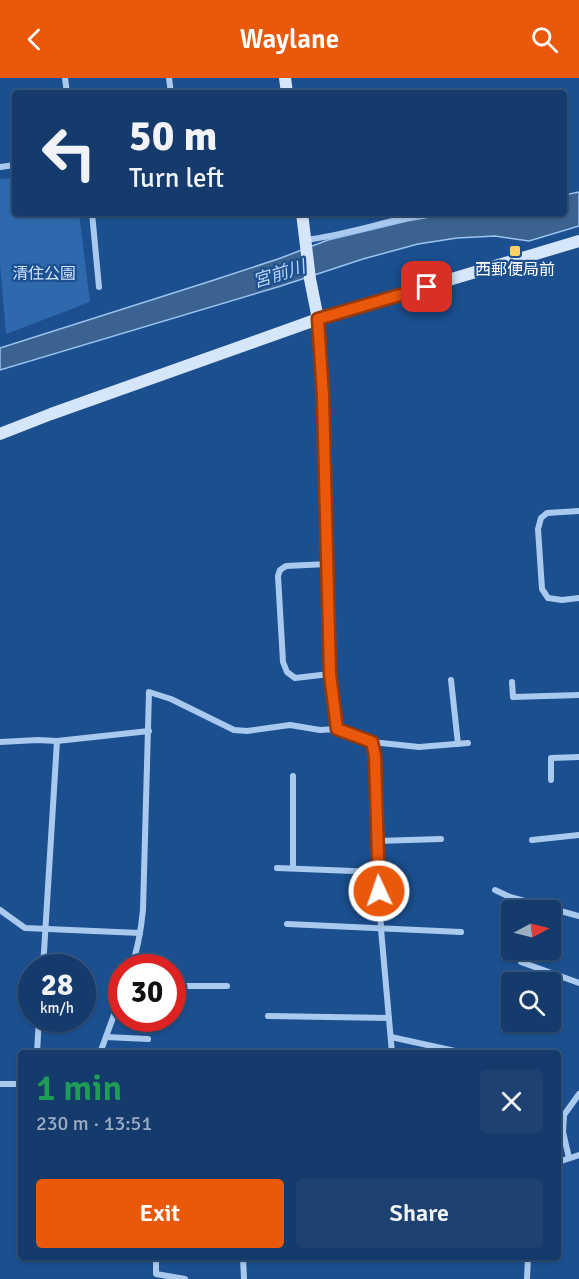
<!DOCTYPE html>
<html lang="en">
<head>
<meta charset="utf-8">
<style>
	body { margin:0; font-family:Signika,"Noto Sans JP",sans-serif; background:#1d4271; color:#f1f3f6; height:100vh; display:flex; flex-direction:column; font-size:22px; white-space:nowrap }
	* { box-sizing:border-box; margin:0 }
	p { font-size:20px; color:#9dadc1 }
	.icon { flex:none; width:33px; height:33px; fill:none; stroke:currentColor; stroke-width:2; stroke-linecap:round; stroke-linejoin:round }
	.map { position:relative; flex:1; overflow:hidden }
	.side { position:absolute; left:18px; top:972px; width:543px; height:210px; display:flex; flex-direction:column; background:#143b6b; border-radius:6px; box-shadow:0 2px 4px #0004,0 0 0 2px #33557e }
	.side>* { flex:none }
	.guide { position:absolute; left:12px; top:12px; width:555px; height:126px; border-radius:6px; box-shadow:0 2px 4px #0004,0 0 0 2px #33557e; background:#143b6b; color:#f1f3f6; overflow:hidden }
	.needle { width:39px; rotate:83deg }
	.buttons { position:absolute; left:501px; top:822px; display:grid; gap:12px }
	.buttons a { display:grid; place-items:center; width:60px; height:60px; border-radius:6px; background:#143b6b; box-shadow:0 2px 4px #0004,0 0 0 2px #33557e; font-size:30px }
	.speed { position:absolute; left:18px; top:876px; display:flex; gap:12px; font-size:30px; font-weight:700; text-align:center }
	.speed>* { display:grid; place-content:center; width:78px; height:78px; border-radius:50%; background:#143b6b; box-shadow:0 2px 4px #0004,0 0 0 2px #33557e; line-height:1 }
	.speed small { font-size:15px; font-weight:400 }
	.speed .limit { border:9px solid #d22; background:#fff; color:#111 }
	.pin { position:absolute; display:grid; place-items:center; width:51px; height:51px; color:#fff; margin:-26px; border-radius:12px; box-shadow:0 3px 9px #0006 }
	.me { position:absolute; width:66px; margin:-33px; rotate:357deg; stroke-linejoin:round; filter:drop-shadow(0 0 4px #0008) }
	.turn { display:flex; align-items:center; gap:21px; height:126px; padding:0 18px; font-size:27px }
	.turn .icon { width:78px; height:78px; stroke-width:2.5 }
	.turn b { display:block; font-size:42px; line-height:51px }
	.round { display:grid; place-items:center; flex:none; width:63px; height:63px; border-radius:6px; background:#1d4271 }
	.overview { display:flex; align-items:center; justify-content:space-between; height:102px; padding:0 18px }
	h1 { font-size:36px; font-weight:600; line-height:45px; color:#1e9e55 }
	.action { display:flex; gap:12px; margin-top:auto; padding:12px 18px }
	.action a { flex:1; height:69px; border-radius:6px; background:#ea580c; color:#fff; font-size:24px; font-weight:600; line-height:69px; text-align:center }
	.action a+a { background:#1d4271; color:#f1f3f6 }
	header { display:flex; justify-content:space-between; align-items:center; height:78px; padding:0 18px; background:#ea580c; color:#fff; font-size:27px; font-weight:600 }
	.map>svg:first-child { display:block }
</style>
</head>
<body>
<header><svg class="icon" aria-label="back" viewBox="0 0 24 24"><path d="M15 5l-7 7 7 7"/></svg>Waylane<svg class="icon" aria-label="search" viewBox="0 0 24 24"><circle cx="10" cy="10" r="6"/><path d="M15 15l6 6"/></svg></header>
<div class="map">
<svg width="579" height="1201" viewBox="0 0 579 1201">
	<rect width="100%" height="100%" fill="#1b4f8f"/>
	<polygon fill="#2e69ad" points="15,100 15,135 79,135 90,224 6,256 0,186 0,101"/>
	<polygon fill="#3c6290" stroke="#9cc4f0" stroke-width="1.5" points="579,114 579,148 529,163 495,158 457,160 418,166 363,181 281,208 0,292 0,270 211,203 278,181 328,162 407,143 453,135 564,135 564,117"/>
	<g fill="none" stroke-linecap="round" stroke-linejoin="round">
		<g stroke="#a9c9ee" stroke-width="6">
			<polyline points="65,0 67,15"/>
			<polyline points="169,0 171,15"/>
			<polyline points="0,89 15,87"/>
			<polyline points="92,135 99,209"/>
			<path d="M305,162C347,157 388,142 430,135"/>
			<polyline points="318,241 323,318 330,596 337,651 372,664 375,678 377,763 381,851 392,975"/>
			<polyline points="579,433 547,435 541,440 538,451 542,511 548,520 562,522 579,520"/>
			<polyline points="328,486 286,488 280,492 278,498 283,584 287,594 295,600 330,596"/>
			<polyline points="451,602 458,666"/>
			<polyline points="512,604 513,619 579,617"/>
			<polyline points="0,664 38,662 57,663 149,653"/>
			<polyline points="372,664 419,669 468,665"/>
			<polyline points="293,698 293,790"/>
			<polyline points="551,702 551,680 579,679"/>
			<polyline points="532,762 579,757"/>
			<polyline points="377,763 441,761"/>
			<polyline points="277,790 378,794"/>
			<polyline points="495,812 510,819 579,838"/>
			<polyline points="0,832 25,850 140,855"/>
			<polyline points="287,846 461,854"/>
			<polyline points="521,884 579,905"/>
			<polyline points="43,890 57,663"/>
			<path d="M131,890C138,871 141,852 143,832L149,614L171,621L234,652L247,653L290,647L320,652L337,651"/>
			<polyline points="172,908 227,908"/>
			<polyline points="268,938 389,940"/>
			<polyline points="106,959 148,961"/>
			<polyline points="391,959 464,975"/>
			<polyline points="37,975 39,940"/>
			<polyline points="100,975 122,915"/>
			<polyline points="0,1006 21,1006"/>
			<polyline points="569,1080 563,1054 564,1037 579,1016"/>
			<polyline points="558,1084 579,1077"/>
			<polyline points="156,1179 156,1196 185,1201"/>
			<polyline points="243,1179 244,1201"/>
			<polyline points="527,1201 528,1179"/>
		</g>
		<g stroke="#d6e6fa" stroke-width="12">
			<polyline points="285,0 287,15"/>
			<polyline points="302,135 310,201 318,241"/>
			<polyline points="0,356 51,336 318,241 579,163"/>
		</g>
	</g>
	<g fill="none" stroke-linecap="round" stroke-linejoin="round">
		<defs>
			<polyline id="route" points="379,813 375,678 372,664 337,651 330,596 323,318 318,241 427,209"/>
		</defs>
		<use href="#route" stroke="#983908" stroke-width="15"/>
		<use href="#route" stroke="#ea580c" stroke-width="10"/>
	</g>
	<rect fill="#ffd166" stroke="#1b4f8f" stroke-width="2" x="509" y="167" width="12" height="12" rx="3"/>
	<g text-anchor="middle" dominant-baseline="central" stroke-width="4.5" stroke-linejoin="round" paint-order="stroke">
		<g font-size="16" fill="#fff" stroke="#1b4f8f">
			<text x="515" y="192">西郵便局前</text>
		</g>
		<g font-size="16" fill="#cfe3fa" stroke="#1b4f8f">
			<text x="44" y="196">清住公園</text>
		</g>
		<g font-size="18" font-style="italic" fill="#b5d3f5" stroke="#1b4f8f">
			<text transform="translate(279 196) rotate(-17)">宮前川</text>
		</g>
	</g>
</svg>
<div class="buttons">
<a><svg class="needle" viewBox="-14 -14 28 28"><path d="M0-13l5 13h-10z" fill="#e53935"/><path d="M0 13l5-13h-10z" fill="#9dadc1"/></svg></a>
<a><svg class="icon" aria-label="search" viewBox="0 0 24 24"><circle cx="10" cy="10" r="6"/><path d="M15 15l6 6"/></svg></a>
</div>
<div class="speed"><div>28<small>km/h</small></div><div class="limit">30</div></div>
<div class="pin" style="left:427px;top:209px;background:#d93025"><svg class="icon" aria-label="arrive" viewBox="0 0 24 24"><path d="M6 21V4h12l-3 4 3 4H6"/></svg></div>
<svg class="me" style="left:379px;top:813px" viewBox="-20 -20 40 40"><circle r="17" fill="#ea580c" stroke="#fff" stroke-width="3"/><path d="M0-11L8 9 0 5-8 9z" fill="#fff"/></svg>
<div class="guide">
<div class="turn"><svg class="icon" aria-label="left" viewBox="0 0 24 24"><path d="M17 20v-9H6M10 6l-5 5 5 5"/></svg><div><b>50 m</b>Turn left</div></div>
</div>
<section class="side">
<div class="overview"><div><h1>1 min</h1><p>230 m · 13:51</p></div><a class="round"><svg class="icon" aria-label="close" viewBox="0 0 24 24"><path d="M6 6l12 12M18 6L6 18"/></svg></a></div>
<div class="action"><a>Exit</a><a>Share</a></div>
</section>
</div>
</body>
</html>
